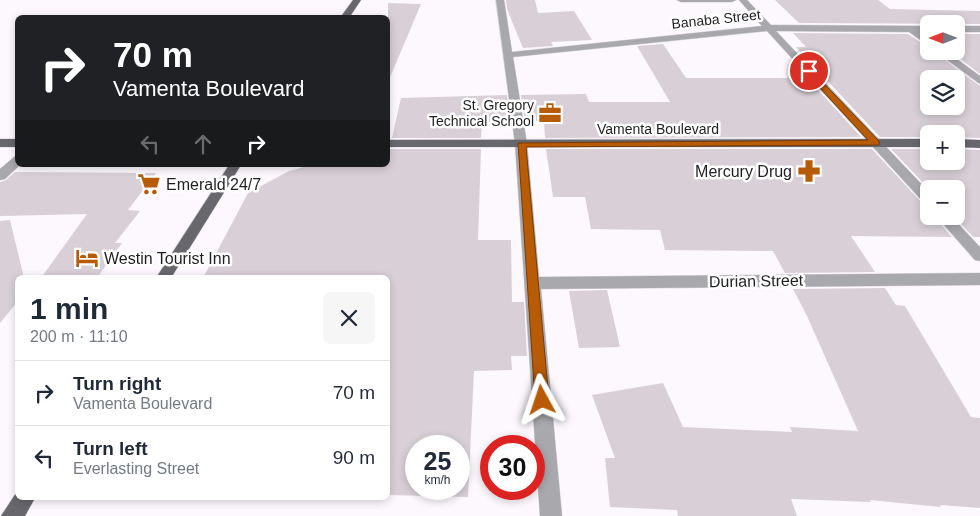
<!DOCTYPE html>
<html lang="en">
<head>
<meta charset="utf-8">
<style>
	body { margin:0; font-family:Arial,sans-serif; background:#f6f6f7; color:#1f2937; height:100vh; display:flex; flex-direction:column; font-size:19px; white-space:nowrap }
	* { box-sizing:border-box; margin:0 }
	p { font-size:16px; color:#747a83 }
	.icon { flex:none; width:28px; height:28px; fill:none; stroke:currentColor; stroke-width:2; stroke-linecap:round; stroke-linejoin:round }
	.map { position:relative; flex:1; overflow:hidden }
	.side { position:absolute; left:15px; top:275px; width:375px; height:225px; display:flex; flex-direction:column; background:#fff; border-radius:8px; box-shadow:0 2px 8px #0003 }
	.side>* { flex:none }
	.top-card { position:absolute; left:15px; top:15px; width:375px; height:152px; border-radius:8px; box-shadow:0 2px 8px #0003; background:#202124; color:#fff; overflow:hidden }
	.needle { width:32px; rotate:270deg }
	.buttons { position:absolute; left:920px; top:15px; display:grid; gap:10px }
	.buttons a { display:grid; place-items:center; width:45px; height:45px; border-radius:8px; background:#fff; box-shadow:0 2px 8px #0003; font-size:25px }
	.speed { position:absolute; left:405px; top:435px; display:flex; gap:10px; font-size:25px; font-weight:700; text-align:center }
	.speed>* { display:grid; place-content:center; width:65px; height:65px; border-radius:50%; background:#fff; box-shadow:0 2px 8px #0003; line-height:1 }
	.speed small { font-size:12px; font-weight:400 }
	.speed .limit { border:8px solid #d22; background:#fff; color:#111 }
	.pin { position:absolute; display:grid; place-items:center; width:42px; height:42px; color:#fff; margin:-21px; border:2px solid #fff; border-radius:50%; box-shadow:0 1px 5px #0007 }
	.me { position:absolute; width:55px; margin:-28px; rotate:355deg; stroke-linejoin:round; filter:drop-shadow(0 0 4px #0008) }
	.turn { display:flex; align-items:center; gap:18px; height:105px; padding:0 15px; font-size:22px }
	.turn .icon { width:65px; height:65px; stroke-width:2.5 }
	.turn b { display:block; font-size:35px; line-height:42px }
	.lanes { display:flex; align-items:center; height:48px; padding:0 15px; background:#0003; justify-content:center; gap:25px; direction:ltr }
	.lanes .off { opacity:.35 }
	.round { display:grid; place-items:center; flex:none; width:52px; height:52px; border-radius:8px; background:#f6f6f7 }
	.summary { display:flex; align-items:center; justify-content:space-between; height:85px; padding:0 15px }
	h1 { font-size:30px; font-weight:700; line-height:38px }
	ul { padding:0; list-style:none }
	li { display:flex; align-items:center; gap:15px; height:65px; padding:0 15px; border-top:1px solid #e0e1e3 }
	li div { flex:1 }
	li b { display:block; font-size:19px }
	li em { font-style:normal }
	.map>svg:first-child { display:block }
</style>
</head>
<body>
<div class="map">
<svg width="980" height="516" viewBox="0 0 980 516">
	<rect width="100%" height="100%" fill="#fcf8fe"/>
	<g fill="#d8d0d6" fill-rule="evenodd">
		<polygon points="506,0 535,0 538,13 574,11 592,40 551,42 553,46 523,48 507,9"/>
		<polygon points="775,0 878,0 890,9 980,11 980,24 799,23"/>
		<polygon points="388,3 421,4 388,82"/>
		<path d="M793,33L908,34L929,48V51H933L980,86V138L956,137V134H929V137H880L796,47H806ZM929,79H956V106H929Z"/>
		<polygon points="956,34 980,34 980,74 950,51 956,51"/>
		<polygon points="663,44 686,78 807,78 861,137 545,138 544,121 525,121 521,95 586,94 589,102 670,102 637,46"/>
		<polygon points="507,95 510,122 482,122 481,138 392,138 401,98"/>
		<path d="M390,149H481L478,240H511L512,302H524L527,356H511L512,370L474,371L468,497L388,495V278H203L248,193L289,171L311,165H388ZM416,446H459V489H416Z"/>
		<polygon points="546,149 872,149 923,204 929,206 929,216 934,216 952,237 851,236 875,272 785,273 773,251 665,250 660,230 591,229 585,197 553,197"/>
		<polygon points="891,149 929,149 929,161 956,161 956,149 980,150 980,237 973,237 954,216 956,216 956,189 929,189"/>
		<polygon points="15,172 156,173 128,210 140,211 115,243 122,243 97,278 41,278 87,214 0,216 0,182 6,180"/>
		<polygon points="10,220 24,278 18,278 18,301 0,323 0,221"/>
		<polygon points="885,288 896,305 905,306 971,417 980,418 980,508 940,505 941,507 870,500 871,502 791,499 797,516 678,516 677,510 610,507 605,458 615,458 592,395 663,383 683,427 792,432 790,427 858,431 807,316 793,289"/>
		<polygon points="607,290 620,347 579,348 569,291"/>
	</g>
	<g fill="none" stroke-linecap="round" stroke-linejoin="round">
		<defs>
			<g id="minor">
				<polygon points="496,0 504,0 512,52 762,26 739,0 747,0 771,25 929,26 929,32 920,32 929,38 929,46 909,32 776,31 929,192 929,204 924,203 767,31 513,57 527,144 539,277 980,273 980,285 541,289 562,516 540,516 515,144"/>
				<polygon points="677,0 736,0 732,2 681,2"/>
				<rect x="956" y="26" width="24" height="6"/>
				<polygon points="935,51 946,51 980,76 980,84"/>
				<polygon points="18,156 18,165 20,165 5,179 0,180 0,169 14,157"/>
				<polygon points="936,216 951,216 980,247 980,261 975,260"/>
			</g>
			<g id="major">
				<polygon points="353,0 361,0 349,18 340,18"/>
				<rect x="0" y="139" width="18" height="8"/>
				<polygon points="929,139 929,147 388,147 388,140"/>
				<polygon points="956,139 980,140 980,148 956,147"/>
				<polygon points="229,165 241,165 171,278 156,278"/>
				<polygon points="18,490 18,498 35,498 25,516 1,516"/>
			</g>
		</defs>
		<use href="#minor" stroke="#d9d5db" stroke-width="1"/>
		<use href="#major" stroke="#d9d5db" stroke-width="1"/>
		<use href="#minor" fill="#a9a9ad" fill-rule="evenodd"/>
		<use href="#major" fill="#67676d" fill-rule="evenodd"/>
	</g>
	<polygon fill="#b85b06" stroke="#783b04" points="806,70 811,70 879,141 879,145 526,147 549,400 547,404 542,406 537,404 535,400 518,143 868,140 806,73"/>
	<defs>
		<symbol id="office-bare" viewBox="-9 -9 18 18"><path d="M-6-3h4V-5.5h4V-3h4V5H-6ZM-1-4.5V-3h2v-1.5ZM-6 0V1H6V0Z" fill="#b85b06" stroke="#fff" stroke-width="2.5" paint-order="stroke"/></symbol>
		<symbol id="pharmacy-bare" viewBox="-9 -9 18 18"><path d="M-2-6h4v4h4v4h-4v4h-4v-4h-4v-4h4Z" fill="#b85b06" stroke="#fff" stroke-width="2.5" paint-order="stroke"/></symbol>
		<symbol id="supermarket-bare" viewBox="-9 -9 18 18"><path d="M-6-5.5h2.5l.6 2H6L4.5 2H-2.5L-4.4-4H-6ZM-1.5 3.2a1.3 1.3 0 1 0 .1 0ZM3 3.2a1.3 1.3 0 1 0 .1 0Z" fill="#b85b06" stroke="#fff" stroke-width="2.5" paint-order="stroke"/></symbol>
		<symbol id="hotel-bare" viewBox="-9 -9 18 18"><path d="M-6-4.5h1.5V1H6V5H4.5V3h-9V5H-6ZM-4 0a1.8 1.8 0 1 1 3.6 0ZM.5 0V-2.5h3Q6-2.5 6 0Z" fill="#b85b06" stroke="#fff" stroke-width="2.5" paint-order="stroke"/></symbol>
	</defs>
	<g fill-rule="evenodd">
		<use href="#office-bare" x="534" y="97" width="32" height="32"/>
		<use href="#pharmacy-bare" x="793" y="155" width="32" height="32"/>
		<use href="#supermarket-bare" x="133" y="168" width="32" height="32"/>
		<use href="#hotel-bare" x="71" y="242" width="32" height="32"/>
	</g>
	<g text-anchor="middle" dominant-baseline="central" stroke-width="5" stroke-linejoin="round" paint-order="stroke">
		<g font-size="14" fill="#201e21" stroke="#fff">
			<text transform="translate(716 19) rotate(-6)">Banaba Street</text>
			<text x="658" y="129">Vamenta Boulevard</text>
		</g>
		<g font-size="14" fill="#201e21" stroke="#fff" text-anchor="end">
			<text x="534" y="105">St. Gregory<tspan x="534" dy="16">Technical School</tspan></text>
		</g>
		<g font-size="16" fill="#201e21" stroke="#fff" text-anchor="start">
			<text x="792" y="171" text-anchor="end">Mercury Drug</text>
			<text x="166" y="184">Emerald 24/7</text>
			<text x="104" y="258">Westin Tourist Inn</text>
		</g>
		<g font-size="16" fill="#201e21" stroke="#fff">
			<text transform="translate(756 281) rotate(-1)">Durian Street</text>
		</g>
	</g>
</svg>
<div class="buttons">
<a><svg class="needle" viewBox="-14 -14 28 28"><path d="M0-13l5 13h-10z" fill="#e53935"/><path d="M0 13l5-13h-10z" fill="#747a83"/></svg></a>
<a><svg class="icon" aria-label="layers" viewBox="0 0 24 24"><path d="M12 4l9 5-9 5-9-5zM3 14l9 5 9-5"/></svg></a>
<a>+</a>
<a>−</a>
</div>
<div class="speed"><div>25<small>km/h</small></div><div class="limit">30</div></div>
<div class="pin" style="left:809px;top:71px;background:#d93025"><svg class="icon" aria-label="arrive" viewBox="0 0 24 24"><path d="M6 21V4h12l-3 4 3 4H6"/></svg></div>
<svg class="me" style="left:542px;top:400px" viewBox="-20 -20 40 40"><path d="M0-17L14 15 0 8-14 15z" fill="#b85b06" stroke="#fff" stroke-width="4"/></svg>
<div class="top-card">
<div class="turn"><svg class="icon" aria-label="right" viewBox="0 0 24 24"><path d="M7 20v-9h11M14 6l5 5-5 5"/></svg><div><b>70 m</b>Vamenta Boulevard</div></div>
<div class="lanes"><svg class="icon off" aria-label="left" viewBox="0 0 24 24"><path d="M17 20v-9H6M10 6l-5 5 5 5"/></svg><svg class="icon off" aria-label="ahead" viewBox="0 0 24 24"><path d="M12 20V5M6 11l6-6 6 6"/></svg><svg class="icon" aria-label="right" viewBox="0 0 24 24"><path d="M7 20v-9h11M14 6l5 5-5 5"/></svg></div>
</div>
<section class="side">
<div class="summary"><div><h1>1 min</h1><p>200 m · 11:10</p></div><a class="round"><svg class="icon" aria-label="close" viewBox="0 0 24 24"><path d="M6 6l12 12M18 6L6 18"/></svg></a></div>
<ul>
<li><svg class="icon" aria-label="right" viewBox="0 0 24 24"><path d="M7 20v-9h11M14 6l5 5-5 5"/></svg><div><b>Turn right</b><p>Vamenta Boulevard</p></div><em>70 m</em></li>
<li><svg class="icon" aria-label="left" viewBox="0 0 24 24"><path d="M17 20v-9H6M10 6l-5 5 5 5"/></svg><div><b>Turn left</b><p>Everlasting Street</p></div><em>90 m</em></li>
</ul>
</section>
</div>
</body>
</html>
